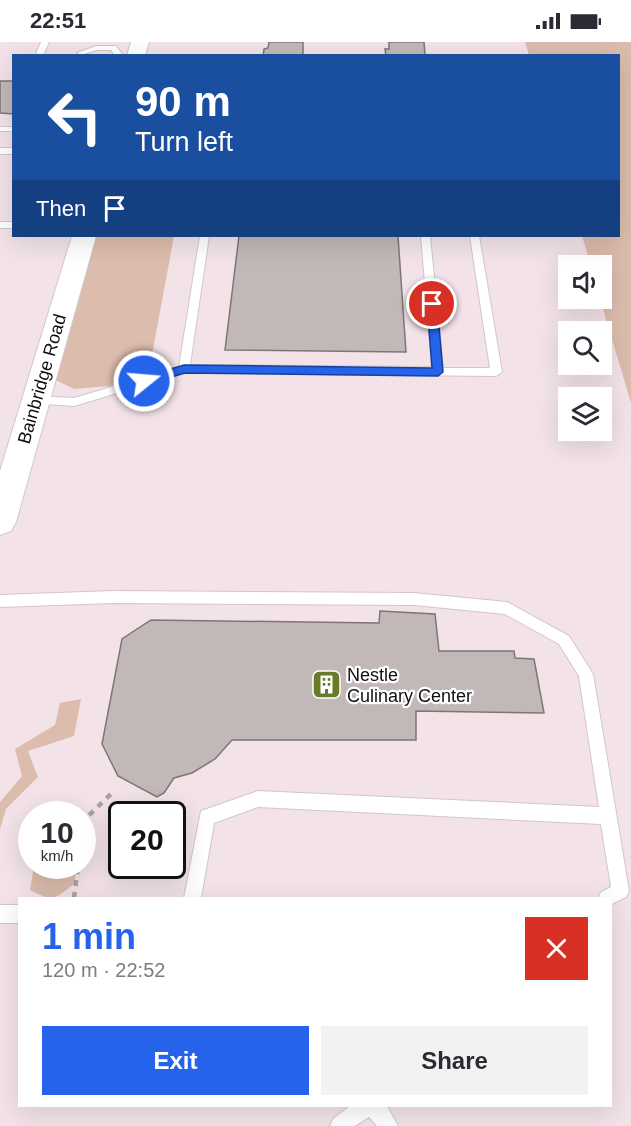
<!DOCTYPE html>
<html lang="en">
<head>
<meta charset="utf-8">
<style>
	body { margin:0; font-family:Helvetica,sans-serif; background:#f2f2f3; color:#2b2b33; height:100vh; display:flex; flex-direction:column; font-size:22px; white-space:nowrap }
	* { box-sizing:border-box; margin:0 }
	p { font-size:20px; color:#7c7c81 }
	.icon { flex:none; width:33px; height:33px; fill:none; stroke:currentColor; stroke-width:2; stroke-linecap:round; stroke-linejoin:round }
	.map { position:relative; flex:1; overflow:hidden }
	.panel { position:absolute; left:18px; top:855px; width:594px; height:210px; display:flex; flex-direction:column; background:#fff; border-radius:0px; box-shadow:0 6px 24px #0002 }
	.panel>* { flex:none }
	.banner { position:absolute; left:12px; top:12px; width:608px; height:183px; border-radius:0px; box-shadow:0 6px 24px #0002; background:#1a4fa0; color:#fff; overflow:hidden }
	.fabs { position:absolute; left:558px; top:213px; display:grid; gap:12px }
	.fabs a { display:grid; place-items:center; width:54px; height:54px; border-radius:0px; background:#fff; box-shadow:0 6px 24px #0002; font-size:30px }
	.speed { position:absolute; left:18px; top:759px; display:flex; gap:12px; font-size:30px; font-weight:700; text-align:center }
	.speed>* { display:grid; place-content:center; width:78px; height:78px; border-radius:50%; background:#fff; box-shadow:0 6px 24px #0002; line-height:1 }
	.speed small { font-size:15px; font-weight:400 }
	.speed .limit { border:3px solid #111; border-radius:9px; background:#fff; color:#111 }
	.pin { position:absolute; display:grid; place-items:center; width:51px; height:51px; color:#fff; margin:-26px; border:3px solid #fff; border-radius:50%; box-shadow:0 2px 6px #0007 }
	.me { position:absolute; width:66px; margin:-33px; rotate:73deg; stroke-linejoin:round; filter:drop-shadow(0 0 4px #0008) }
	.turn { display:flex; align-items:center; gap:21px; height:126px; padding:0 24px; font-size:27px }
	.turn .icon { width:78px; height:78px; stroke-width:2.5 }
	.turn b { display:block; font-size:42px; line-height:51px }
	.then { display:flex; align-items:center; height:57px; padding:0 24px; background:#0003; gap:12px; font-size:22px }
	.round { display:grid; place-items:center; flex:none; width:63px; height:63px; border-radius:0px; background:#f2f2f3 }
	.headline { display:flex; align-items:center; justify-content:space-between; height:102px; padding:0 24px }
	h1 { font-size:36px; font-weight:800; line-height:45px; color:#2563eb }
	.button { display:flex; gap:12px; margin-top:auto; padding:12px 24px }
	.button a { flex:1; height:69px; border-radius:0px; background:#2563eb; color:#fff; font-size:24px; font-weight:800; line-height:69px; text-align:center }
	.button a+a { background:#f2f2f3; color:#2b2b33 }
	.status { display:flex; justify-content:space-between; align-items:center; height:42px; padding:0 30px; background:#fff; direction:ltr }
	.status svg { height:16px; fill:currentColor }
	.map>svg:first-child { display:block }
</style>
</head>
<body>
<div class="status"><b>22:51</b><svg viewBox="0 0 49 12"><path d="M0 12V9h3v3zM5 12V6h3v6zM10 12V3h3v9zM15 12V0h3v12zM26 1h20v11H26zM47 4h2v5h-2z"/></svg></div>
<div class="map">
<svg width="631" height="1084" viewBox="0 0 631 1084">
	<rect width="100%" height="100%" fill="#faf1f4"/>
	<path fill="#f3e3e8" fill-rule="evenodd" d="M0,0H531L536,13L14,14V194H594L631,327V1084H0ZM568,224H602V256H568ZM568,290H602V322H568ZM568,356H602V388H568ZM32,772H82V824H32ZM122,772H172V824H122ZM20,856H610V1064H20Z"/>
	<g fill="#dcbcad">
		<polygon points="525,0 631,0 631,361 600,257 602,224 591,223 582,194 618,194 618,14 529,13"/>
		<polygon points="84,194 174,194 151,318 169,319 110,344 74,347 43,332"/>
		<polygon points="81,657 74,694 28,709 38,735 6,767 0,787 0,760 22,734 15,707 55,683 60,661"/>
		<path d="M34,824H77L74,842C55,857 53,860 30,848Z"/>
	</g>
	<g fill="#c1b8b7" stroke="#7e7675" stroke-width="1.5">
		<polygon points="269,0 303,0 303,14 263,14 264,7 268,6"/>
		<polygon points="389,0 424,0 425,14 386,14 385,7 389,7"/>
		<polygon points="0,39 14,39 14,72 0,71"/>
		<polygon points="239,194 398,194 406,310 225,308"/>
		<polygon points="380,569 435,572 439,609 514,609 515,616 534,617 544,671 416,669 416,698 232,698 215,717 192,731 174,736 164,751 157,755 118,734 102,702 122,597 140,585 151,578 379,581"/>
	</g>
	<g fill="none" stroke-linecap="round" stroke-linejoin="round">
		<defs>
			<g id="lane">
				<polygon points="41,0 49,0 43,14 35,14"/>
				<polygon points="96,4 116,4 122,12 115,14 111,8 97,8 81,13 77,11"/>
				<rect x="0" y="85" width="14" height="4"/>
				<rect x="0" y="106" width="14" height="6"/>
				<rect x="0" y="180" width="14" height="6"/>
				<polygon points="200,194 209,194 190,323 432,325 421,194 430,194 443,326 490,326 470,194 479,194 502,330 496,334 184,331 74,364 32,361 30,358 36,354 74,356 179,325"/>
				<polygon points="113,549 414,551 507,560 569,594 593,632 629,849 626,855 610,863 610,856 598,856 601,850 611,845 601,782 258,765 214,781 201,856 184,856 201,769 258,749 599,765 579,634 559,602 505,572 414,563 113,561 0,565 0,553"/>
				<rect x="0" y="863" width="20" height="18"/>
				<polygon points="350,1064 387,1064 398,1084 377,1084 369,1075 355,1084 330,1084 333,1077"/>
			</g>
			<g id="secondary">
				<polygon points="131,0 149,0 145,14 127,14"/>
				<polygon points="72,194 96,194 16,480 11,489 0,493 0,429"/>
			</g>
		</defs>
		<use href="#lane" stroke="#d0c7c9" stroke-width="2"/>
		<use href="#secondary" stroke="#d0c7c9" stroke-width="2"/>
		<g stroke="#aaa3a5" stroke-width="4.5" stroke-dasharray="6 6" stroke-linecap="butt">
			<polyline points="82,795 85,777 113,750"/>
			<polyline points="74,856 78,824"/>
		</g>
		<use href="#lane" fill="#fff" fill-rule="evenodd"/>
		<use href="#secondary" fill="#fff" fill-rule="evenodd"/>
	</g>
	<polygon fill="#2563eb" stroke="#184099" stroke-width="1.5" points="432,258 437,262 443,330 438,334 185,331 144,343 139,339 140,336 184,323 432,326 427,262"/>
	<defs>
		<symbol id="building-square" viewBox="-11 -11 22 22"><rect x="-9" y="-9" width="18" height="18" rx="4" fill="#697a29" stroke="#fff"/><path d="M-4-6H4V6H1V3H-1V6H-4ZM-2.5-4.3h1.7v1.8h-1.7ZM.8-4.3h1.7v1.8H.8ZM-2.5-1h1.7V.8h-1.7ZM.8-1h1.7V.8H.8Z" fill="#fff"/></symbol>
	</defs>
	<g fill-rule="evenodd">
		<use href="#building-square" x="310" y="626" width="33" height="33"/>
	</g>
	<g text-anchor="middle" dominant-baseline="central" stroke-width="4.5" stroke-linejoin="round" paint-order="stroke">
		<g font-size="18" fill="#110e0f" stroke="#fff">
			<text transform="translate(42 337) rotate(-74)">Bainbridge Road</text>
		</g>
		<g font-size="18" fill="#110e0f" stroke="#fff" text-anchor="start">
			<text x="347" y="633">Nestle<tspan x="347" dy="21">Culinary Center</tspan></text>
		</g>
	</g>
</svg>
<div class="fabs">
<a><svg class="icon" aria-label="sound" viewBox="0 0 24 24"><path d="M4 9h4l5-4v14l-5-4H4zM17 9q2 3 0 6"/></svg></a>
<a><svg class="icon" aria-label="search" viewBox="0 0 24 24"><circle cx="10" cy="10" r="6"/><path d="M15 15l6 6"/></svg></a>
<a><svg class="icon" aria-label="layers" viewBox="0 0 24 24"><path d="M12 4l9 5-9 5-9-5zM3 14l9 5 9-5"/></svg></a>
</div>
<div class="speed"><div>10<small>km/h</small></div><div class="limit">20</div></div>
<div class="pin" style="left:432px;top:262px;background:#d93025"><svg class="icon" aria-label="arrive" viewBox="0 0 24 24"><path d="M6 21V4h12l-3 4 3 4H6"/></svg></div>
<svg class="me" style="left:144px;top:339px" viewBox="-20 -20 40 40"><circle r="17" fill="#2563eb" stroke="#fff" stroke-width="3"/><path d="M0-11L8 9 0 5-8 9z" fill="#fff"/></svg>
<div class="banner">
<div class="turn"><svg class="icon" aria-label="left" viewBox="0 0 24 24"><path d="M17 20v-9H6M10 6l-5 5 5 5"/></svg><div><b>90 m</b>Turn left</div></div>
<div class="then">Then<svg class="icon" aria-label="arrive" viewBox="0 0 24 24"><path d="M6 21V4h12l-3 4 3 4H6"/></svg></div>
</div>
<section class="panel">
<div class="headline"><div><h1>1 min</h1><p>120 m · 22:52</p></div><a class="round" style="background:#d93025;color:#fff"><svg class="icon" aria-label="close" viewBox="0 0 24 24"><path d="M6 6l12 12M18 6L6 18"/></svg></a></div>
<div class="button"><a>Exit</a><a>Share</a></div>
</section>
</div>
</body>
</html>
